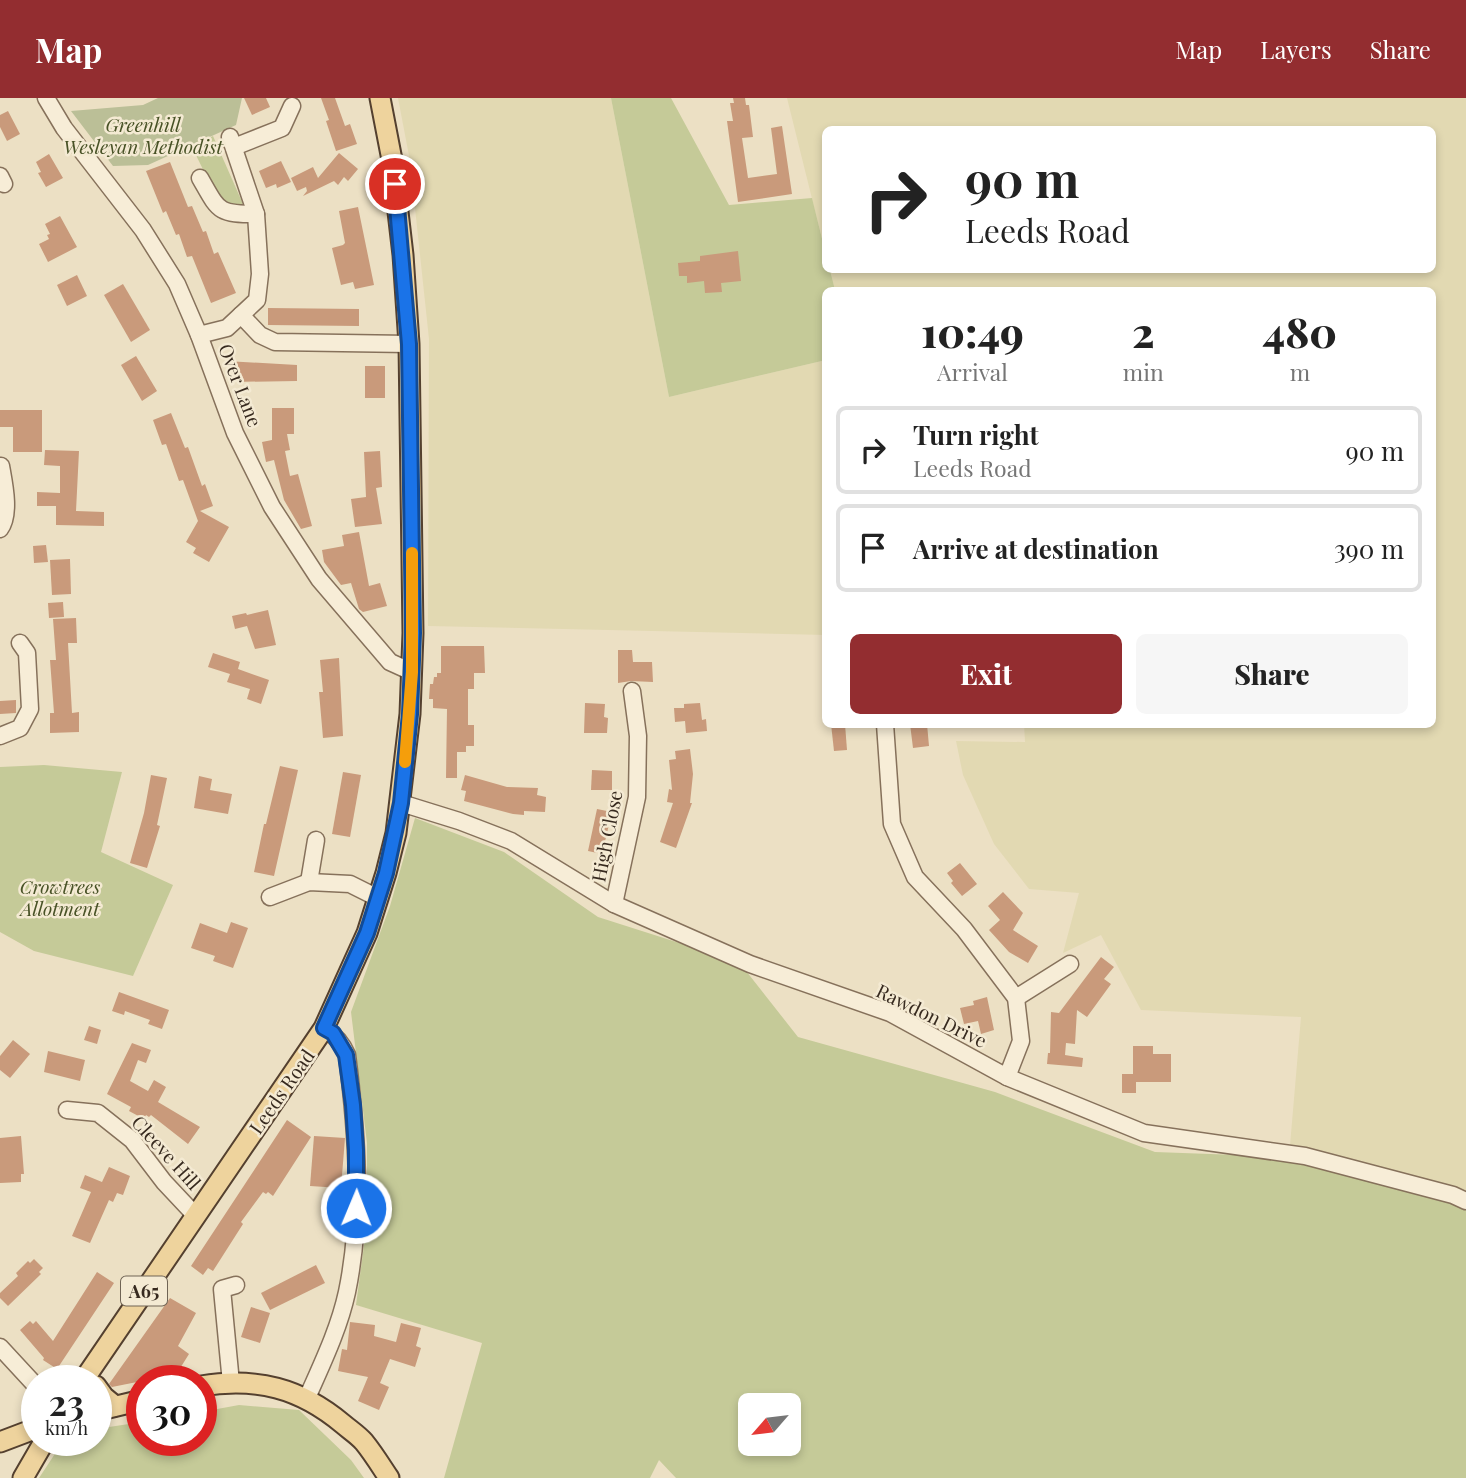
<!DOCTYPE html>
<html lang="en">
<head>
<meta charset="utf-8">
<style>
	body { margin:0; font-family:"Playfair Display",serif; background:#f6f6f6; color:#222; height:100vh; display:flex; flex-direction:column; font-size:26px; white-space:nowrap }
	* { box-sizing:border-box; margin:0 }
	p { font-size:23px; color:#767676 }
	.icon { flex:none; width:38px; height:38px; fill:none; stroke:currentColor; stroke-width:2; stroke-linecap:round; stroke-linejoin:round }
	.map { position:relative; flex:1; overflow:hidden }
	.drawer { position:absolute; left:822px; top:189px; width:614px; height:441px; display:flex; flex-direction:column; background:#fff; border-radius:10px; box-shadow:0 4px 10px #0003 }
	.drawer>* { flex:none }
	.guide { position:absolute; left:822px; top:28px; width:614px; height:147px; border-radius:10px; box-shadow:0 4px 10px #0003; background:#fff; color:#222; overflow:hidden }
	.needle { width:46px; rotate:242deg }
	.buttons { position:absolute; left:738px; top:1295px; display:grid; gap:14px }
	.buttons a { display:grid; place-items:center; width:63px; height:63px; border-radius:10px; background:#fff; box-shadow:0 4px 10px #0003; font-size:35px }
	.speed { position:absolute; left:21px; top:1267px; display:flex; gap:14px; font-size:35px; font-weight:700; text-align:center }
	.speed>* { display:grid; place-content:center; width:91px; height:91px; border-radius:50%; background:#fff; box-shadow:0 4px 10px #0003; line-height:1 }
	.speed small { font-size:18px; font-weight:400 }
	.speed .limit { border:10px solid #d22; background:#fff; color:#111 }
	.pin { position:absolute; display:grid; place-items:center; width:60px; height:60px; color:#fff; margin:-30px; border:4px solid #fff; border-radius:50%; box-shadow:0 2px 7px #0007 }
	.me { position:absolute; width:77px; margin:-38px; rotate:1deg; stroke-linejoin:round; filter:drop-shadow(0 0 5px #0008) }
	.turn { display:flex; align-items:center; gap:24px; height:147px; padding:0 28px; font-size:32px }
	.turn .icon { width:91px; height:91px; stroke-width:2.5 }
	.turn b { display:block; font-size:49px; line-height:60px }
	.eta { display:flex; justify-content:space-evenly; align-items:center; height:119px; text-align:center }
	.eta b { font-size:42px; font-weight:800; line-height:49px }
	.action { display:flex; gap:14px; margin-top:auto; padding:14px 28px }
	.action a { flex:1; height:80px; border-radius:10px; background:#932d30; color:#fff; font-size:28px; font-weight:800; line-height:80px; text-align:center }
	.action a+a { background:#f6f6f6; color:#222 }
	ul { padding:0; list-style:none }
	li { display:flex; align-items:center; gap:21px; height:88px; margin:0 14px 10px; padding:0 14px; border:4px solid #e0e0e0; border-radius:10px }
	li div { flex:1 }
	li b { display:block; font-size:26px }
	li em { font-style:normal }
	header { display:flex; align-items:center; gap:42px; box-sizing:border-box; height:98px; padding:0 35px; background:#932d30; color:#fff }
	header strong { font-size:33px }
	nav { display:flex; gap:38px; margin-inline-start:auto; font-size:24px }
	.map>svg:first-child { display:block }
</style>
</head>
<body>
<header>
<strong>Map</strong>
<nav><a>Map</a><a>Layers</a><a>Share</a></nav>
</header>
<div class="map">
<svg width="1466" height="1380" viewBox="0 0 1466 1380">
	<rect width="100%" height="100%" fill="#ece0c4"/>
	<g fill="#e2d9b2">
		<polygon points="398,0 611,0 669,299 826,262 826,537 428,528 429,241 410,63"/>
		<polygon points="787,0 1466,0 1466,1112 1451,1105 1289,1059 1301,919 1141,912 1101,837 1063,855 1079,795 1029,791 994,746 963,677 956,643 1025,644 1024,626 1433,626 1433,192 835,192 830,172 1433,172 1433,32 826,32 826,157"/>
	</g>
	<g fill="#c5ca98" fill-rule="evenodd">
		<polygon points="611,0 671,0 729,107 812,100 826,157 826,172 830,172 835,192 826,192 826,262 669,299"/>
		<polygon points="213,38 243,106 230,110 216,98 192,49"/>
		<polygon points="44,667 122,674 101,754 173,787 133,878 34,853 0,834 0,669"/>
		<path d="M415,720L504,754L598,819L739,864L798,939L995,994L1155,1054L1289,1059L1451,1105L1466,1112V1380H676L659,1362L650,1380H444L482,1245L356,1207L367,1125V1045L351,914L390,808ZM751,1307H789V1346H751Z"/>
		<polygon points="239,1307 299,1312 351,1362 364,1380 39,1380 64,1342 96,1342 96,1331 142,1324 142,1342 201,1342 201,1314"/>
	</g>
	<polygon fill="#bbbf97" points="158,0 242,0 236,27 148,67 113,68 71,13 143,7"/>
	<g fill="#c99a7b">
		<polygon points="244,0 266,0 270,9 252,17"/>
		<polygon points="321,0 335,0 345,28 350,26 357,46 336,53 326,23 329,22"/>
		<polygon points="733,0 745,0 746,7 749,7 753,39 742,40 748,80 777,76 771,30 782,28 792,96 738,104 727,23 733,23 730,5 734,5"/>
		<polygon points="8,13 20,36 7,43 0,29 0,17"/>
		<polygon points="339,55 358,71 348,83 344,79 338,87 334,83 303,98 307,93 306,89 297,93 291,80 313,69 318,80"/>
		<polygon points="49,56 63,80 46,89 38,75 41,74 36,64"/>
		<polygon points="281,63 291,84 277,90 276,86 266,90 259,73"/>
		<polygon points="170,64 188,109 192,108 203,134 206,133 214,156 218,154 236,195 211,205 192,158 187,159 179,136 176,137 166,113 163,115 146,73"/>
		<polygon points="358,109 374,187 355,191 353,184 341,187 332,150 343,147 345,145 339,113"/>
		<polygon points="60,118 77,149 48,164 39,146 49,141 47,137 50,136 45,126"/>
		<polygon points="738,153 741,183 721,185 722,194 705,195 704,183 687,185 687,178 679,178 678,165 700,163 700,158"/>
		<polygon points="77,177 87,198 67,208 57,187"/>
		<polygon points="123,186 150,232 131,244 104,197"/>
		<polygon points="268,210 359,211 359,228 268,227"/>
		<polygon points="136,258 157,293 142,303 121,267"/>
		<polygon points="226,263 297,267 297,283 231,284"/>
		<rect x="365" y="268" width="20" height="32"/>
		<polygon points="272,310 294,310 294,336 287,336 290,352 285,353 290,378 298,376 312,428 301,431 284,402 274,362 266,364 262,344 272,342"/>
		<polygon points="0,312 42,312 42,354 13,354 13,329 0,329"/>
		<polygon points="171,315 185,350 188,349 202,388 205,386 213,408 200,413 229,429 209,464 193,455 196,450 186,444 198,423 183,382 179,383 166,346 162,347 153,322"/>
		<polygon points="45,352 79,353 76,413 104,414 104,428 56,427 56,408 37,408 37,394 60,395 60,368 44,367"/>
		<polygon points="380,353 382,389 376,390 382,426 355,429 351,401 366,399 364,354"/>
		<polygon points="359,434 369,488 380,485 387,508 363,514 359,511 351,485 341,487 324,464 322,452 344,448 342,437"/>
		<polygon points="46,447 48,464 34,465 33,448"/>
		<polygon points="70,461 71,496 52,497 50,462"/>
		<polygon points="63,504 64,519 49,520 48,505"/>
		<polygon points="268,512 276,547 255,551 247,528 235,531 232,518 246,515 247,517"/>
		<polygon points="76,520 77,545 68,545 72,615 79,614 79,634 50,635 50,615 54,615 50,562 56,562 53,521"/>
		<polygon points="441,548 484,548 485,575 474,575 474,591 468,591 468,627 474,627 474,648 466,648 466,654 457,654 457,680 446,680 447,611 433,610 433,601 429,601 430,586 433,586 434,579 437,579 437,575 441,575"/>
		<polygon points="618,552 632,552 633,564 652,564 653,584 631,583 618,585"/>
		<polygon points="213,555 240,564 238,571 269,582 261,606 247,601 250,591 227,584 230,576 208,569"/>
		<polygon points="339,560 343,638 323,640 319,594 323,594 320,562"/>
		<polygon points="16,602 16,615 0,616 0,603"/>
		<polygon points="585,605 605,606 604,619 608,620 607,635 584,635"/>
		<polygon points="700,605 702,622 706,621 707,633 686,635 685,623 675,624 674,610 684,610 684,606"/>
		<polygon points="831,626 845,626 847,652 834,653"/>
		<polygon points="910,626 927,626 929,648 913,650"/>
		<polygon points="690,651 693,676 690,705 692,705 676,750 660,744 673,705 667,704 669,691 672,692 669,662 676,661 675,653"/>
		<polygon points="280,668 298,672 274,778 254,774 264,726 266,726"/>
		<polygon points="592,672 612,673 612,692 591,692"/>
		<polygon points="343,674 361,677 350,739 332,736"/>
		<polygon points="151,677 167,680 157,727 160,728 147,770 130,765 144,715"/>
		<polygon points="465,677 507,689 538,690 537,697 546,699 545,714 524,713 524,717 513,716 464,703 466,693 461,692"/>
		<polygon points="199,678 212,681 210,692 232,696 228,716 194,710"/>
		<polygon points="597,711 612,714 602,756 588,753"/>
		<polygon points="960,765 977,786 962,798 951,785 953,783 947,775"/>
		<polygon points="1003,794 1023,815 1013,832 1038,848 1028,865 1009,854 989,832 1000,822 988,808"/>
		<polygon points="231,824 248,830 233,870 213,863 215,858 191,850 200,825 227,835"/>
		<polygon points="1101,859 1114,869 1104,881 1111,886 1087,919 1077,912 1075,946 1066,945 1065,957 1083,960 1082,969 1047,966 1048,955 1050,955 1051,914 1059,915"/>
		<polygon points="119,894 169,912 162,931 148,926 150,922 125,913 124,917 112,913"/>
		<polygon points="987,899 994,932 981,936 978,923 964,926 960,910 974,907 973,903"/>
		<polygon points="89,928 101,932 97,946 84,942"/>
		<polygon points="13,942 30,956 10,980 0,972 0,958"/>
		<polygon points="132,945 151,952 146,965 138,962 130,983 148,993 154,982 166,989 158,1004 200,1029 188,1046 151,1017 149,1019 146,1017 144,1021 129,1013 131,1009 107,996"/>
		<polygon points="1133,948 1153,948 1153,956 1171,956 1171,984 1136,984 1136,995 1122,995 1122,976 1133,976"/>
		<polygon points="48,953 85,962 80,983 44,974"/>
		<polygon points="287,1022 311,1039 273,1098 268,1094 266,1096 263,1094 241,1124 243,1126 213,1173 208,1170 203,1177 191,1168"/>
		<polygon points="21,1038 24,1076 21,1076 21,1084 0,1085 0,1040"/>
		<polygon points="314,1038 345,1040 341,1090 310,1088"/>
		<polygon points="109,1069 130,1078 123,1097 117,1095 113,1104 109,1102 90,1145 72,1138 91,1094 80,1090 85,1077 102,1084"/>
		<polygon points="34,1161 43,1170 39,1174 41,1176 8,1208 0,1200 0,1195 18,1178 16,1175 28,1163 30,1165"/>
		<polygon points="316,1167 325,1185 270,1212 261,1195"/>
		<polygon points="97,1174 114,1185 57,1271 43,1262 44,1260 20,1232 30,1223 33,1226 36,1223 53,1243"/>
		<polygon points="170,1200 196,1215 178,1248 189,1256 174,1280 142,1283 112,1289 109,1286"/>
		<polygon points="251,1209 270,1215 260,1245 241,1239"/>
		<polygon points="350,1224 375,1227 374,1238 396,1244 401,1225 421,1230 416,1248 421,1250 415,1269 390,1261 380,1285 389,1289 379,1312 358,1303 368,1279 338,1273 342,1251 347,1252"/>
	</g>
	<g fill="none" stroke-linecap="round" stroke-linejoin="round">
		<defs>
			<g id="minor">
				<polyline points="46,0 64,30 143,132 177,186 199,237 235,335 272,409 319,481 390,564 412,574"/>
				<polyline points="234,49 282,30 292,8"/>
				<polyline points="0,78 4,86"/>
				<path d="M200,80C219,113 217,116 256,116"/>
				<polyline points="241,217 260,237 275,244 409,246"/>
				<polyline points="199,237 227,230 257,202 260,176 256,116 230,39"/>
				<path d="M0,431C11,416 4,385 1,368"/>
				<polyline points="885,626 892,726 915,779 964,831 1016,900 1021,943 1007,979"/>
				<polyline points="0,638 20,630 30,611 27,555 20,545"/>
				<polyline points="401,705 459,723 511,743 614,806 750,866 890,915 1007,979 1144,1035 1305,1058 1453,1097 1466,1103"/>
				<polyline points="309,784 316,742"/>
				<polyline points="270,799 309,784 350,786 378,800"/>
				<polyline points="614,806 637,699 638,638 632,593"/>
				<polyline points="1016,900 1070,866"/>
				<polyline points="67,1012 98,1015 132,1042 164,1084 195,1117"/>
				<polyline points="0,1249 37,1289"/>
				<polyline points="231,1285 222,1191 236,1187"/>
				<path d="M307,1300C322,1266 339,1231 347,1194C363,1117 357,1035 347,957C342,945 335,937 324,930"/>
			</g>
			<g id="major">
				<polyline points="83,1283 324,930 367,835 386,775 396,735 410,616 413,535 409,246 403,157 392,62 380,0"/>
				<polyline points="96,1288 104,1299 115,1308"/>
				<path d="M201,1288C257,1279 300,1290 343,1326C350,1332 358,1337 364,1344C373,1355 381,1368 389,1380"/>
				<polyline points="96,1313 142,1302"/>
				<polyline points="0,1344 37,1330"/>
				<polyline points="23,1380 45,1342"/>
			</g>
		</defs>
		<use href="#minor" stroke="#86715b" stroke-width="19"/>
		<use href="#major" stroke="#54402f" stroke-width="23"/>
		<use href="#minor" stroke="#f7edd7" stroke-width="16"/>
		<use href="#major" stroke="#eed39d" stroke-width="19"/>
	</g>
	<g fill="none" stroke-linecap="round" stroke-linejoin="round">
		<defs>
			<polyline id="route" points="356,1110 356,1052 353,1007 346,957 333,935 324,930 367,835 386,775 401,705 410,616 413,535 409,246 395,86"/>
		</defs>
		<use href="#route" stroke="#114b97" stroke-width="18"/>
		<use href="#route" stroke="#1a73e8" stroke-width="12"/>
		<polyline stroke="#f59e0b" stroke-width="12" points="405,664 412,574 412,455"/>
	</g>
	<g text-anchor="middle" dominant-baseline="central" stroke-width="5" stroke-linejoin="round" paint-order="stroke">
		<rect fill="#f4ead3" stroke="#706455" stroke-width="2" x="121" y="1178.5" width="46" height="29" rx="5"/>
		<g font-size="18" font-weight="bold" fill="#372a1f">
			<text x="144" y="1193">A65</text>
		</g>
		<g font-size="19" font-style="italic" fill="#485226" stroke="#f4ead3">
			<text x="143" y="26">Greenhill<tspan x="143" dy="22">Wesleyan Methodist</tspan></text>
			<text x="60" y="788">Crowtrees<tspan x="60" dy="22">Allotment</tspan></text>
		</g>
		<g font-size="19" fill="#372a1f" stroke="#f4ead3">
			<text transform="translate(241 287) rotate(69)">Over Lane</text>
			<text transform="translate(606 738) rotate(-79)">High Close</text>
			<text transform="translate(932 917) rotate(26)">Rawdon Drive</text>
			<text transform="translate(281 993) rotate(-55)">Leeds Road</text>
			<text transform="translate(167 1054) rotate(48)">Cleeve Hill</text>
		</g>
	</g>
</svg>
<div class="buttons">
<a><svg class="needle" viewBox="-14 -14 28 28"><path d="M0-13l5 13h-10z" fill="#e53935"/><path d="M0 13l5-13h-10z" fill="#767676"/></svg></a>
</div>
<div class="speed"><div>23<small>km/h</small></div><div class="limit">30</div></div>
<div class="pin" style="left:395px;top:86px;background:#d93025"><svg class="icon" aria-label="arrive" viewBox="0 0 24 24"><path d="M6 21V4h12l-3 4 3 4H6"/></svg></div>
<svg class="me" style="left:356px;top:1110px" viewBox="-20 -20 40 40"><circle r="17" fill="#1a73e8" stroke="#fff" stroke-width="3"/><path d="M0-11L8 9 0 5-8 9z" fill="#fff"/></svg>
<div class="guide">
<div class="turn"><svg class="icon" aria-label="right" viewBox="0 0 24 24"><path d="M7 20v-9h11M14 6l5 5-5 5"/></svg><div><b>90 m</b>Leeds Road</div></div>
</div>
<section class="drawer">
<div class="eta">
<div><b>10:49</b><p>Arrival</p></div>
<div><b>2</b><p>min</p></div>
<div><b>480</b><p>m</p></div>
</div>
<ul>
<li><svg class="icon" aria-label="right" viewBox="0 0 24 24"><path d="M7 20v-9h11M14 6l5 5-5 5"/></svg><div><b>Turn right</b><p>Leeds Road</p></div><em>90 m</em></li>
<li><svg class="icon" aria-label="arrive" viewBox="0 0 24 24"><path d="M6 21V4h12l-3 4 3 4H6"/></svg><div><b>Arrive at destination</b></div><em>390 m</em></li>
</ul>
<div class="action"><a>Exit</a><a>Share</a></div>
</section>
</div>
</body>
</html>
